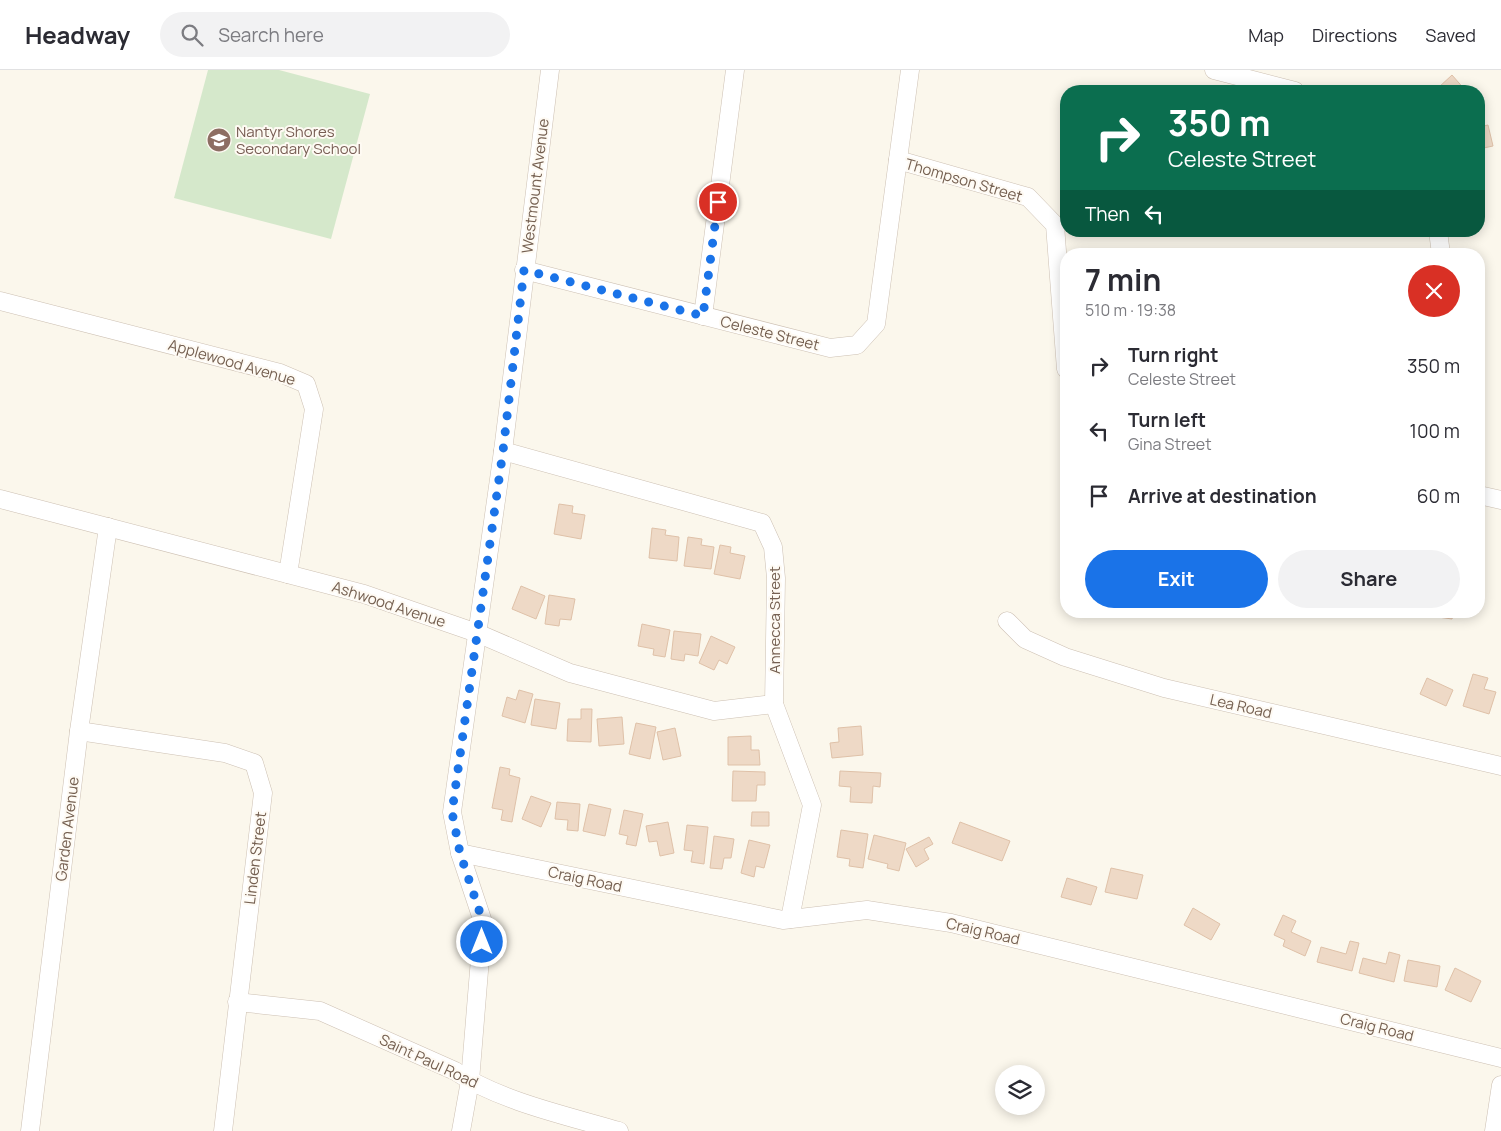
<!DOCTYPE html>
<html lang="en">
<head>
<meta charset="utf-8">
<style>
	body { margin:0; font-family:Manrope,sans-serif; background:#f2f2f3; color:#2b2b33; height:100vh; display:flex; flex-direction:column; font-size:19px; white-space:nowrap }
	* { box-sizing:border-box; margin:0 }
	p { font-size:16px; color:#7c7c81 }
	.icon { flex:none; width:28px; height:28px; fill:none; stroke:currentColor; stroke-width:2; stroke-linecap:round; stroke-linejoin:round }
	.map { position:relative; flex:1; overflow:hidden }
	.panel { position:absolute; left:1060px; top:178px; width:425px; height:370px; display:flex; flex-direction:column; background:#fff; border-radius:20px; box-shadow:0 2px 12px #0003 }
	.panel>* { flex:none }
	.banner { position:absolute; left:1060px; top:15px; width:425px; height:152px; border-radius:20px; box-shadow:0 2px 12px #0003; background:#0b6e4f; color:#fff; overflow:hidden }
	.tools { position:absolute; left:995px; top:995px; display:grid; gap:10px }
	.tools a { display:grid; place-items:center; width:50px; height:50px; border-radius:50%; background:#fff; box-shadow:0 2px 12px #0003; font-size:25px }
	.pin { position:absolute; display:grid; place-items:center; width:42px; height:42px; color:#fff; margin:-21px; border:2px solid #fff; border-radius:50%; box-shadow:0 1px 5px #0007 }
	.me { position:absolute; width:55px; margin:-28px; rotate:0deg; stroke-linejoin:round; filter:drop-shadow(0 0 4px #0008) }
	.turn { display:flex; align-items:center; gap:18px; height:105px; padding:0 25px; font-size:22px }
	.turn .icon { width:65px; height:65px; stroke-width:2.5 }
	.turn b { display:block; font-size:35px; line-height:42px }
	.then { display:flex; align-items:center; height:48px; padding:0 25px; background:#0003; gap:10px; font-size:19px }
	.round { display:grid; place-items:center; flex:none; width:52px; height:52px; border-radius:26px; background:#f2f2f3 }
	.summary { display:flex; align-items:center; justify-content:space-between; height:85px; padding:0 25px }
	h1 { font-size:30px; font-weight:700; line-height:38px }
	.primary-button { display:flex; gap:10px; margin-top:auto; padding:10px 25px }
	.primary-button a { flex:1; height:58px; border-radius:30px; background:#1a73e8; color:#fff; font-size:20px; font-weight:700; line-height:58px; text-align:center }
	.primary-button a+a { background:#f2f2f3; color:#2b2b33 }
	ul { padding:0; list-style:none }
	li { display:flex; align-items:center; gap:15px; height:65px; padding:0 25px }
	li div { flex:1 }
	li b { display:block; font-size:19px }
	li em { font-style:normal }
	header { display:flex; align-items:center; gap:30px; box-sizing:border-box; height:70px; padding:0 25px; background:#fff; border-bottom:1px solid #e1e1e2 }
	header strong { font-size:24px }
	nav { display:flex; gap:28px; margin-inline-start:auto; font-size:18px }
	.search { width:350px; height:45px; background:#f2f2f3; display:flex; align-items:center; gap:12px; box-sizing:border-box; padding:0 18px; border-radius:28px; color:#7c7c81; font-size:19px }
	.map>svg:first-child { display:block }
</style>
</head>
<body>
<header>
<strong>Headway</strong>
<div class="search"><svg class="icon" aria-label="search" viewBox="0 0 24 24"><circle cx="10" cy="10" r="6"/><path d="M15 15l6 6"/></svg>Search here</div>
<nav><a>Map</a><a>Directions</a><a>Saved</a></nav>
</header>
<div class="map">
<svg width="1501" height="1061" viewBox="0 0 1501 1061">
	<rect width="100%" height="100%" fill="#fbf7ec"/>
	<polygon fill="#d5e8cb" points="208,0 279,0 370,24 331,169 174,128"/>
	<g fill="#eed9c6" stroke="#dfc1a8">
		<polygon points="1452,5 1466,21 1440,21 1438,18"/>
		<polygon points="1488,55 1493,76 1479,79 1479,57"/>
		<polygon points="559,434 573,436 572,443 585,445 581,469 554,464"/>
		<polygon points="652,458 666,460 665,465 679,467 677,491 649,488"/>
		<polygon points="688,467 702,469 701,475 714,477 711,499 684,496"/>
		<polygon points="720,475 731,477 730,483 745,486 740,509 714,504"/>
		<polygon points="521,516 545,526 536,549 512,539"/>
		<polygon points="549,525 575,529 571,550 560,549 559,556 545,554"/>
		<polygon points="1439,541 1470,541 1469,544 1454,541 1452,549 1438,547"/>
		<polygon points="642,554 670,560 665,587 653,585 654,579 638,576"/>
		<polygon points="674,561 701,564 698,586 685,584 684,591 671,589"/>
		<polygon points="711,566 735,577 727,594 719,590 714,600 699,593"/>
		<polygon points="1473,604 1488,608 1484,619 1496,622 1489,644 1463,636"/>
		<polygon points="1427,608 1453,620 1446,636 1420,624"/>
		<polygon points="519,620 533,624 525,653 502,646 507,627 516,630"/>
		<polygon points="535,629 560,633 556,659 531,655"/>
		<polygon points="581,639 592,639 591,672 567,671 568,649 581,649"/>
		<polygon points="622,647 624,674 599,676 597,649"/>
		<polygon points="636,653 656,657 650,689 629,684"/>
		<polygon points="861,656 863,685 832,688 830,673 839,672 838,658"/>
		<polygon points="675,658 681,686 663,690 657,662"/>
		<polygon points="751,666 751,680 759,680 760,695 728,695 728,667"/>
		<polygon points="500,697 510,699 509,705 520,708 512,752 501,750 503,740 492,738"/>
		<polygon points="733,701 765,702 765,715 757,715 756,731 732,731"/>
		<polygon points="840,701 881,703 880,717 873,716 872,733 850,732 851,717 839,716"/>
		<polygon points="531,726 551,733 541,757 522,749"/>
		<polygon points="557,732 580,734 578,761 567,760 568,750 555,749"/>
		<polygon points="589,734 611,739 605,766 583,761"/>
		<polygon points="624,740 643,744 636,776 626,774 628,766 619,764"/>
		<polygon points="752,742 769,742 769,756 751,756"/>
		<polygon points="668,752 674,783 660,786 657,771 649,772 646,756"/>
		<polygon points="960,752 1010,771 1002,791 952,773"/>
		<polygon points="687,755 708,757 704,794 691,792 693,781 684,780"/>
		<polygon points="841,760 868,764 863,798 849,796 850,789 837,787"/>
		<polygon points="874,765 906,773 899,801 887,798 888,794 868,789"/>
		<polygon points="714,766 734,769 731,788 724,788 722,799 710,798"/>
		<polygon points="929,767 933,774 924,779 929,789 916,797 906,779"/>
		<polygon points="749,770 770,775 764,798 756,796 754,807 741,803"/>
		<polygon points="1111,798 1143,805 1137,829 1105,822"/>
		<polygon points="1067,808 1097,817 1091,835 1061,827"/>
		<polygon points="1193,838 1220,854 1211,870 1184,855"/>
		<polygon points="1283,845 1296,851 1291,862 1311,871 1305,886 1283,876 1285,870 1274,865"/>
		<polygon points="1350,871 1359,873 1352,901 1317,892 1321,877 1346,884"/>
		<polygon points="1389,882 1400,885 1394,912 1359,903 1363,888 1386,894"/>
		<polygon points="1408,890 1440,896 1437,917 1404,911"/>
		<polygon points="1455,898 1481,911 1471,932 1445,920"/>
	</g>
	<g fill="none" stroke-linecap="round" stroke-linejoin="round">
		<defs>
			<g id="minor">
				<polyline points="1214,0 1295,21"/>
				<polyline points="898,90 1028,127 1055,155 1066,299"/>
				<polyline points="1438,161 1441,184"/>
				<polyline points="524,200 830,278 857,275 876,254 910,0"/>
				<polyline points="0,231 280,303 306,314 314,339 288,504"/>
				<polyline points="703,246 735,0"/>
				<polyline points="503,381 762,453 773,477 776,508 774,634 812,735 790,849"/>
				<polyline points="1479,425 1501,430"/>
				<polyline points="0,429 364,524 477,563 570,603 714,641 774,634"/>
				<polyline points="1007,551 1025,569 1065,587 1164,618 1501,696"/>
				<polyline points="79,661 225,683 254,693 263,723 223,1061"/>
				<polyline points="460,783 783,850 867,840 951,853 1501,988"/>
				<path d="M237,932L320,941L455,1001C499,1031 568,1046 619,1061"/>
				<polyline points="30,1061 79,661 108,457"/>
				<polyline points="461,1061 470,1011 483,852 460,783 452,742 503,381 550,0"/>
				<polyline points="1494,1061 1501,1015"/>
			</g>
		</defs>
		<use href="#minor" stroke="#cdc0b3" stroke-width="19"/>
		<use href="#minor" stroke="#fff" stroke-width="18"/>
	</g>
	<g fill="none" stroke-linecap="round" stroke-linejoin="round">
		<polyline stroke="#1a73e8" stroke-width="9" stroke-dasharray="0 16.2" points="482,872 483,852 460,783 452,742 503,381 524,200 703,246 718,132"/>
	</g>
	<defs>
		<symbol id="school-disc" viewBox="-11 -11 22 22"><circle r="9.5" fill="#8d6e63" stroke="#fefaf3"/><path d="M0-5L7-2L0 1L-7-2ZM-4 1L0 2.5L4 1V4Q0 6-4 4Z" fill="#fff"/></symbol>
	</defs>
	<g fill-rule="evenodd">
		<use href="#school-disc" x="205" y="56" width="28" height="28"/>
	</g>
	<g text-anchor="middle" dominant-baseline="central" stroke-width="4" stroke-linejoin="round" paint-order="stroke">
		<g font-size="15" fill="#785e54" stroke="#fefaf3" text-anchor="start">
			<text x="236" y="61">Nantyr Shores<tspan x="236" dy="17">Secondary School</tspan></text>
		</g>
		<g font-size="15" fill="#756051" stroke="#fefaf3">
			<text transform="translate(964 110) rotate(16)">Thompson Street</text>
			<text transform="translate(535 116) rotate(-83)">Westmount Avenue</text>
			<text transform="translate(770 263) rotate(14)">Celeste Street</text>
			<text transform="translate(232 292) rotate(16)">Applewood Avenue</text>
			<text transform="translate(389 534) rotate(18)">Ashwood Avenue</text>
			<text transform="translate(774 550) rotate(-90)">Annecca Street</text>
			<text transform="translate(1241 636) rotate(13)">Lea Road</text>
			<text transform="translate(67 759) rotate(-83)">Garden Avenue</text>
			<text transform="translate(255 788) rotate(-83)">Linden Street</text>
			<text transform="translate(585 809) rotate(12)">Craig Road</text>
			<text transform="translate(983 861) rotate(13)">Craig Road</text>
			<text transform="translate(1377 957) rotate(14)">Craig Road</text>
			<text transform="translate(429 991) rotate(25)">Saint Paul Road</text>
		</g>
	</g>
</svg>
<div class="tools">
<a><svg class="icon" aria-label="layers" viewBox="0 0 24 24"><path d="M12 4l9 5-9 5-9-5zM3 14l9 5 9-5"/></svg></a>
</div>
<div class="pin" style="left:718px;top:132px;background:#d93025"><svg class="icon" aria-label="arrive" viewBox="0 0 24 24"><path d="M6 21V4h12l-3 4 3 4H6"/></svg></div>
<svg class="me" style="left:482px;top:872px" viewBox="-20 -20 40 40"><circle r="17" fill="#1a73e8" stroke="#fff" stroke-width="3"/><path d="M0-11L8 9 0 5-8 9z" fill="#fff"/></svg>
<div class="banner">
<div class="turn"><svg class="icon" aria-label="right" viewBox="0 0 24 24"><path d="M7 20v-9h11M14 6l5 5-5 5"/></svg><div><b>350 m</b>Celeste Street</div></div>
<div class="then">Then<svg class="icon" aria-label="left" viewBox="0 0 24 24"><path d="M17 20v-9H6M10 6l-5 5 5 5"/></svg></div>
</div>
<section class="panel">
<div class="summary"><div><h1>7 min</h1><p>510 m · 19:38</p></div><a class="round" style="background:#d93025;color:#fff"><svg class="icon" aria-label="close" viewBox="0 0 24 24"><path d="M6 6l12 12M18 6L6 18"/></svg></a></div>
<ul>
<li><svg class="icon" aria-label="right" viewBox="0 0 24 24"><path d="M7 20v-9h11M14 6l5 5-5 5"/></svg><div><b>Turn right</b><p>Celeste Street</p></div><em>350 m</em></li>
<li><svg class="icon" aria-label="left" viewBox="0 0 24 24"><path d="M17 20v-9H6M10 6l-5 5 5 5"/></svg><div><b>Turn left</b><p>Gina Street</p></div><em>100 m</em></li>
<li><svg class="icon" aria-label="arrive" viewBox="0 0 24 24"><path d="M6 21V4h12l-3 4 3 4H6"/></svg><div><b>Arrive at destination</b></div><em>60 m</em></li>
</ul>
<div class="primary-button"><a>Exit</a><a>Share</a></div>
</section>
</div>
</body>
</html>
